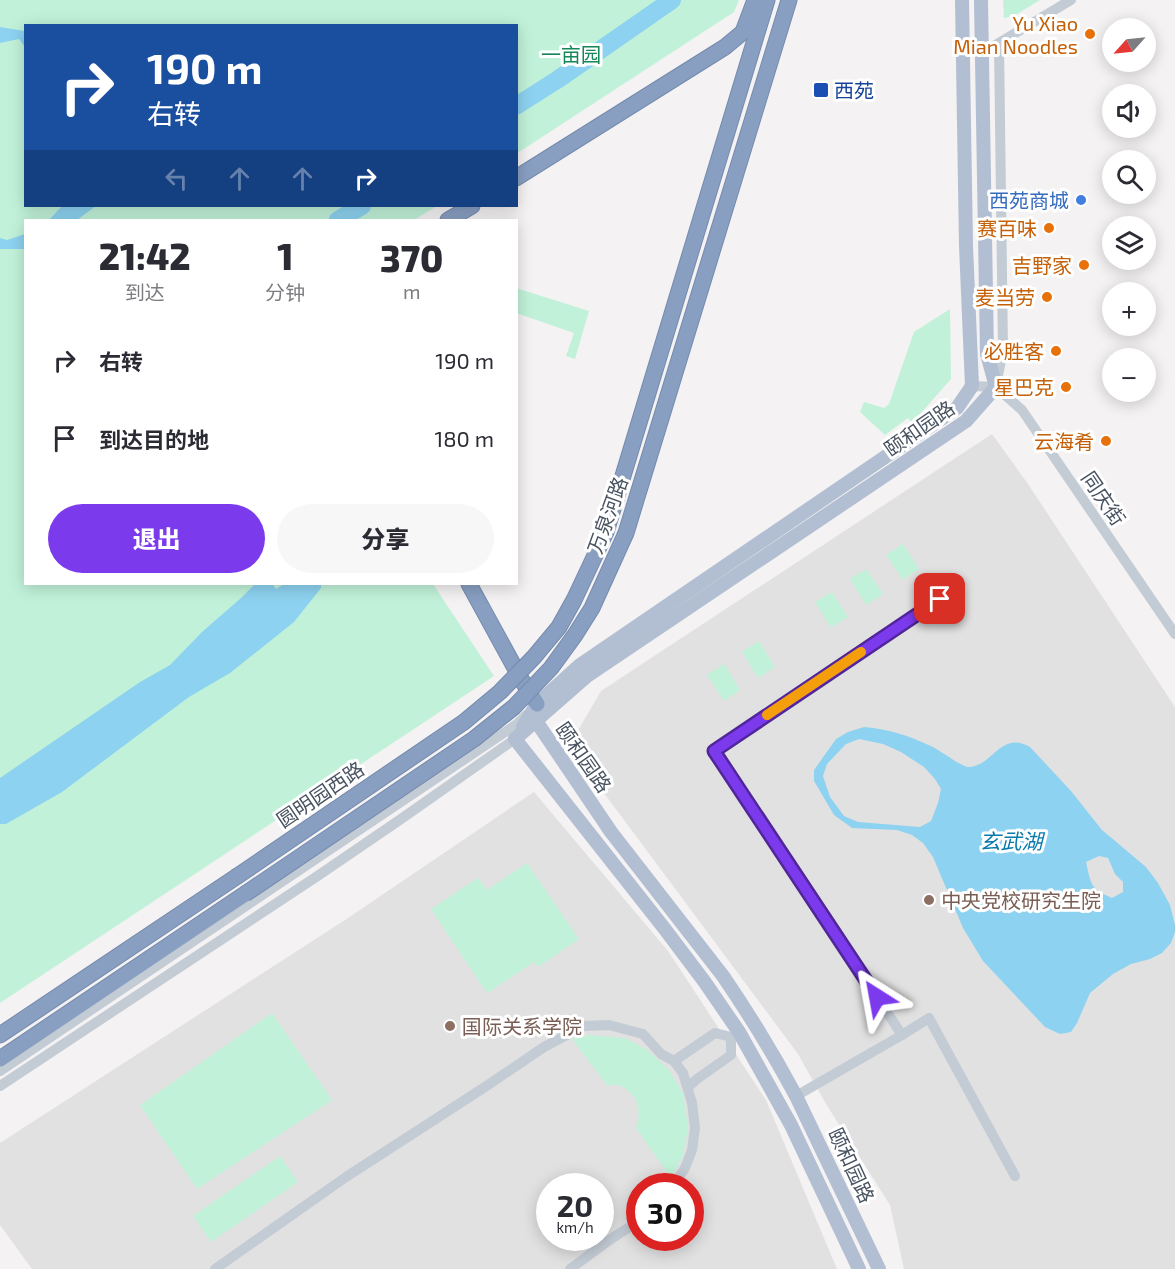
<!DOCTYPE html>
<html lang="zh">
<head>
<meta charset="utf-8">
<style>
	body { margin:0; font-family:"Exo 2","Noto Sans SC",sans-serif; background:#f7f7f7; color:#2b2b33; height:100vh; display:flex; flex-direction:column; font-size:22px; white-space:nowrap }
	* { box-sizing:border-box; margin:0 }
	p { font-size:20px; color:#7c7c81 }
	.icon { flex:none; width:33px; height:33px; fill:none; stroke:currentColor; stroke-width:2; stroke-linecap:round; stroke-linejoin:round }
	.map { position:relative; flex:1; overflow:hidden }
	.drawer { position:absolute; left:24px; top:219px; width:494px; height:366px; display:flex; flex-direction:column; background:#fff; border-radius:0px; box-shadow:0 3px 15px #0003 }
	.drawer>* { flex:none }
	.hud { position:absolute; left:24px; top:24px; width:494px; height:183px; border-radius:0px; box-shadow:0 3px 15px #0003; background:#1a4fa0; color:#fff; overflow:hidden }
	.needle { width:39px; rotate:243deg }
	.controls { position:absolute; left:1102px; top:18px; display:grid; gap:12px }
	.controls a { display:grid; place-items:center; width:54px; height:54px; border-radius:50%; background:#fff; box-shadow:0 3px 15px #0003; font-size:30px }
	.speed { position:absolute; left:536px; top:1173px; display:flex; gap:12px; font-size:30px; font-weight:700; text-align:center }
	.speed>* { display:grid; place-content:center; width:78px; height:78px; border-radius:50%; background:#fff; box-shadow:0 3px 15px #0003; line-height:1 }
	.speed small { font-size:15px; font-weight:400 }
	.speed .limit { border:9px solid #d22; background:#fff; color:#111 }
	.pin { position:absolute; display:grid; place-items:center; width:51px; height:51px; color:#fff; margin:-26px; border-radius:12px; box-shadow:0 3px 9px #0006 }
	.me { position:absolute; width:66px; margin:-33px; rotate:326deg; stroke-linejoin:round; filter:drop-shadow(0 0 4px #0008) }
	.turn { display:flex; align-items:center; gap:21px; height:126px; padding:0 24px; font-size:27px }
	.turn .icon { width:78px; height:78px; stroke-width:2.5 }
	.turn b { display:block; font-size:42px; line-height:51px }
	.lanes { display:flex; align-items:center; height:57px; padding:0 24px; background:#0003; justify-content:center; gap:30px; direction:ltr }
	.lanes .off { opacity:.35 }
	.eta { display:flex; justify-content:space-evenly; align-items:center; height:102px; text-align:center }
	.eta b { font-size:36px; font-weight:800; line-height:42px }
	.cta { display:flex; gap:12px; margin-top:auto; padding:12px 24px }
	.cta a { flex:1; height:69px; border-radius:36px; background:#7c3aed; color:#fff; font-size:24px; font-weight:800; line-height:69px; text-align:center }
	.cta a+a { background:#f7f7f7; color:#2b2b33 }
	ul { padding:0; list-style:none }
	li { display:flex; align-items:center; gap:18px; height:78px; padding:0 24px }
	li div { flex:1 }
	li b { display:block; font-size:22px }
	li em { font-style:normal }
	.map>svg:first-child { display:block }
</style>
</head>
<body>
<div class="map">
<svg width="1175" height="1269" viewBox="0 0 1175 1269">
	<rect width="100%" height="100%" fill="#f4f2f2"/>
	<g fill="#e2e1e1" fill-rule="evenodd">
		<polygon points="992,434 1028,484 1175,707 1175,1269 904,1269 890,1205 826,1104 798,1054 569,746 601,691"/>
		<path d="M534,792L668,951L766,1100L837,1269H32L0,1225V1143L348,918ZM549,1186H600V1238H549ZM639,1186H690V1238H639Z"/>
	</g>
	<g fill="#c1f2d9">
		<polygon points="0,0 739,0 734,12 516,154 516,26 26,26 26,206 437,206 414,220 26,220 26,584 433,584 494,676 0,1003"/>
		<polygon points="1003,0 1040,0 1014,16 1004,18"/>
		<polygon points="516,288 589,311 575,359 566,356 574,333 516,313"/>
		<polygon points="950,309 951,379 912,423 908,418 885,435 860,412 864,402 884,408 889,404 914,332"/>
		<polygon points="903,544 919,569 903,580 886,555"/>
		<polygon points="866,569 883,594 866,605 850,579"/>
		<polygon points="832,592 848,617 831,628 815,602"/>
		<polygon points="759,641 775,667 758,678 742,652"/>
		<polygon points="724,664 740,690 724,701 707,675"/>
		<polygon points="527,863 579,939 538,967 534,962 487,993 431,909 478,878 487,890"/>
		<polygon points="272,1013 332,1100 197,1189 140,1105"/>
		<path d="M589,1035L625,1038L647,1050L668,1069L683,1093L688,1127L683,1156L671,1178L636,1128C642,1112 638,1094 621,1086C617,1084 611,1085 607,1085L572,1039Z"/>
		<polygon points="280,1156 298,1182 211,1242 193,1216"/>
	</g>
	<g fill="#8dd2f0" fill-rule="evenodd">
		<polygon points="0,27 25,31 25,47 19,39 0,43"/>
		<polygon points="62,206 96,206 77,220 49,220"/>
		<polygon points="25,234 25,249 0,249 0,238 7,240"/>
		<polygon points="255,584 272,584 276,589 284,584 321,584 321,588 294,622 230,673 189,697 62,792 6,824 0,824 0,778 140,682 170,665 202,632 241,598"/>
		<path d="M864,727C889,729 909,736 931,746C940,750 960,766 968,767C993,767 1000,730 1030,747L1071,791L1102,830L1146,867L1158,883L1170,905L1175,925V932L1171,943L1162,953L1150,959L1131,964L1113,974L1090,993L1077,1023L1071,1032L1060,1034L1045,1027L983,961L963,928L933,857L923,843L912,835L897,830L852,828L834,815L814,781V770L836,739L848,732ZM859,739L883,744L901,752L924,767L935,779L941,789L938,803L931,821L920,827L858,822L844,816L830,797L823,776L827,764L846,744ZM1099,856L1108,858L1115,874L1123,882V892L1112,898C1090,889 1091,884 1086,862Z"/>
	</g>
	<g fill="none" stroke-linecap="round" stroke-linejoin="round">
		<g stroke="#8dd2f0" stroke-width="18">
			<polyline points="516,106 557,80 672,0"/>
			<polyline points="338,220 362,206"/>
		</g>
		<defs>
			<g id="highway">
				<polyline points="516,178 725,47 743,32 755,0"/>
				<polyline points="448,220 472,206"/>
				<polyline points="606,532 767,0"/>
				<polyline points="626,533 789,0"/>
				<polyline points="469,584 521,679 537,704"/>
				<polyline points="0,1035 236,877"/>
				<polyline points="0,1059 245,894"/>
			</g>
		</defs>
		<use href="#highway" stroke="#748aae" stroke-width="17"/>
		<g stroke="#c3cbd4" stroke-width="10">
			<polyline points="982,53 1071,0"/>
			<polyline points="996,384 1003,352 999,43"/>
			<polyline points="972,386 996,387"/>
			<polyline points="996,387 1022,410 1175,634"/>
			<polyline points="902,1035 929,1018 1015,1176"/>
			<polyline points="674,1061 715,1033 731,1037 739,1032"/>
			<polyline points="0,1071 517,724 526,715"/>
			<polyline points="0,1086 319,875 401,819 515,739"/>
			<polyline points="688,1087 697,1079 731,1055 731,1037"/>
			<polyline points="796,1096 902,1035 714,751 959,587"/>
			<polyline points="215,1269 346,1177 488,1085 544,1047 584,1026 609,1025 643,1034 661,1054 674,1061 683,1073 692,1103 695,1128 692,1150 685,1168 673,1186"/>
			<polyline points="570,1269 611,1239 639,1221"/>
		</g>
		<g stroke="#b2bed1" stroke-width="14">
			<path d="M536,721L611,832L723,976C749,1014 774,1055 796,1096L879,1269"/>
			<polyline points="523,727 537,704 580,665 957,408 972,386 966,246 962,0"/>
			<polyline points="515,739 587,676 966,421 996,387 987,354 981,0"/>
			<polyline points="515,739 664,928 704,981 739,1032 791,1125 859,1269"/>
		</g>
		<use href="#highway" stroke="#899fc2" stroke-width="15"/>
		<defs>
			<g id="highway-bridge">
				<polyline points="236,877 464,722 500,692 534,657 559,627 574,600 606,532"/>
				<polyline points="245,894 474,739 514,707 551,668 575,635 592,608 626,533"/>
			</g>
		</defs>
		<use href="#highway-bridge" stroke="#748aae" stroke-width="17" stroke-linecap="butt"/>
		<use href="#highway-bridge" stroke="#899fc2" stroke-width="15"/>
	</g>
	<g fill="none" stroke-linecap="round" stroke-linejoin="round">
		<defs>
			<polyline id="route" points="877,997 714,751 940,599"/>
		</defs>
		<use href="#route" stroke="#51269a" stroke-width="15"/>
		<use href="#route" stroke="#7c3aed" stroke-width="10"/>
		<polyline stroke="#f59e0b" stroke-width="10" points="767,715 861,652"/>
	</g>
	<g fill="#e8710a" stroke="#fff" stroke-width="2">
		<circle cx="1090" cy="34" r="6"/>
		<circle cx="1049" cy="228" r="6"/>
		<circle cx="1084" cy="265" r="6"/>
		<circle cx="1047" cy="297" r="6"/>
		<circle cx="1056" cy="351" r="6"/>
		<circle cx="1066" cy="387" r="6"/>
		<circle cx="1106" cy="441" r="6"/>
	</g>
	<rect fill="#1a4fb4" stroke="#fff" stroke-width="2" x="813" y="82" width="16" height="16" rx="3"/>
	<circle fill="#3f7fe0" stroke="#fff" stroke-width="2" cx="1081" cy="200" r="6"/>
	<g fill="#8d6e63" stroke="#fff" stroke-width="2">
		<circle cx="929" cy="900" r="6"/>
		<circle cx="450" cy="1026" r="6"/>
	</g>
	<g text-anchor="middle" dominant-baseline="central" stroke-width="6" stroke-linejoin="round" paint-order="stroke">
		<g font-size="20" fill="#c56008" stroke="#fff" text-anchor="end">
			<text x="1078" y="23">Yu Xiao<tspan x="1078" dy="23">Mian Noodles</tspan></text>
			<text x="1037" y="228">赛百味</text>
			<text x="1072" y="265">吉野家</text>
			<text x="1035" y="297">麦当劳</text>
			<text x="1044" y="351">必胜客</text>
			<text x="1054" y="387">星巴克</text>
			<text x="1094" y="441">云海肴</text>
		</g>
		<g font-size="20" fill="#158759" stroke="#fff">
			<text x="571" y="54">一亩园</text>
		</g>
		<g font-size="20" fill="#164399" stroke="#fff" text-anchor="start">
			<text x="834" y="90">西苑</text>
		</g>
		<g font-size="20" fill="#366cbe" stroke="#fff" text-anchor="end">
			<text x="1069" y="200">西苑商城</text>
		</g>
		<g font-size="20" fill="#495361" stroke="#fff">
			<text transform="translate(919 428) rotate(-35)">颐和园路</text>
			<text transform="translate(1104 498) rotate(56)">同庆街</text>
			<text transform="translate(607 515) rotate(-70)">万泉河路</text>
			<text transform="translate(584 757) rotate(55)">颐和园路</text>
			<text transform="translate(320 794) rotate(-34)">圆明园西路</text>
			<text transform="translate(852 1165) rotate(65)">颐和园路</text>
		</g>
		<g font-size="20" fill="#785e54" stroke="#fff" text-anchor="start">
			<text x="941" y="900">中央党校研究生院</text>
			<text x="462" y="1026">国际关系学院</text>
		</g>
		<g font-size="21" font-style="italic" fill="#087aad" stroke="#fff">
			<text x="1011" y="840">玄武湖</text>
		</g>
	</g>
</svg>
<div class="controls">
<a><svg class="needle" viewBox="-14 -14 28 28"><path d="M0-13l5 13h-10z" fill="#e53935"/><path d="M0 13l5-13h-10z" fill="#7c7c81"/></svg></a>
<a><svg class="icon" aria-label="sound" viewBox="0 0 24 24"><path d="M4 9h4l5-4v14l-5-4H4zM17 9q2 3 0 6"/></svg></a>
<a><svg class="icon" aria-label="search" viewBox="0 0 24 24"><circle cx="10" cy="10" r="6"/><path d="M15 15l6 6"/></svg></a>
<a><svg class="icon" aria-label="layers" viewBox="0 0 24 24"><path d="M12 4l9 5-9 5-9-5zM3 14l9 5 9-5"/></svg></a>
<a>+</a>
<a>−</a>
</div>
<div class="speed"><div>20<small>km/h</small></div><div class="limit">30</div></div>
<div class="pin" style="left:940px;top:599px;background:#d93025"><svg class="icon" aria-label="arrive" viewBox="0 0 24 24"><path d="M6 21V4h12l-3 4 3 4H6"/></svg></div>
<svg class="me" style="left:877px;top:997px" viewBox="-20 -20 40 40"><path d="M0-17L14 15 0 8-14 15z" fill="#7c3aed" stroke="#fff" stroke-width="4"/></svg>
<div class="hud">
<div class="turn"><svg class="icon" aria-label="right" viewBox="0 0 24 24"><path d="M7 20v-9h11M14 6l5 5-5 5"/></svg><div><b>190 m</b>右转</div></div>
<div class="lanes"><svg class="icon off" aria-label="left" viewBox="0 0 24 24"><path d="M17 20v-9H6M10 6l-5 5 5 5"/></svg><svg class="icon off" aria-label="ahead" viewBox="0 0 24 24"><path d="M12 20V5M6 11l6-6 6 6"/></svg><svg class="icon off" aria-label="ahead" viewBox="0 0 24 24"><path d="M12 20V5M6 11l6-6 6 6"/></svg><svg class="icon" aria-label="right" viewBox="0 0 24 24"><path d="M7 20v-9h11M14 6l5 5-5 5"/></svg></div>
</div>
<section class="drawer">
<div class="eta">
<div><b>21:42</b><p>到达</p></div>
<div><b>1</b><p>分钟</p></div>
<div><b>370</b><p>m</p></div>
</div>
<ul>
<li><svg class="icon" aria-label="right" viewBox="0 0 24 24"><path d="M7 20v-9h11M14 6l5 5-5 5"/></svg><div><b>右转</b></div><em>190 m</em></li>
<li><svg class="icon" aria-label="arrive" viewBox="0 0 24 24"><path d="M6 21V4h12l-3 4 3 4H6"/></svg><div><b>到达目的地</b></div><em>180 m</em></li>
</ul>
<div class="cta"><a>退出</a><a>分享</a></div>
</section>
</div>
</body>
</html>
